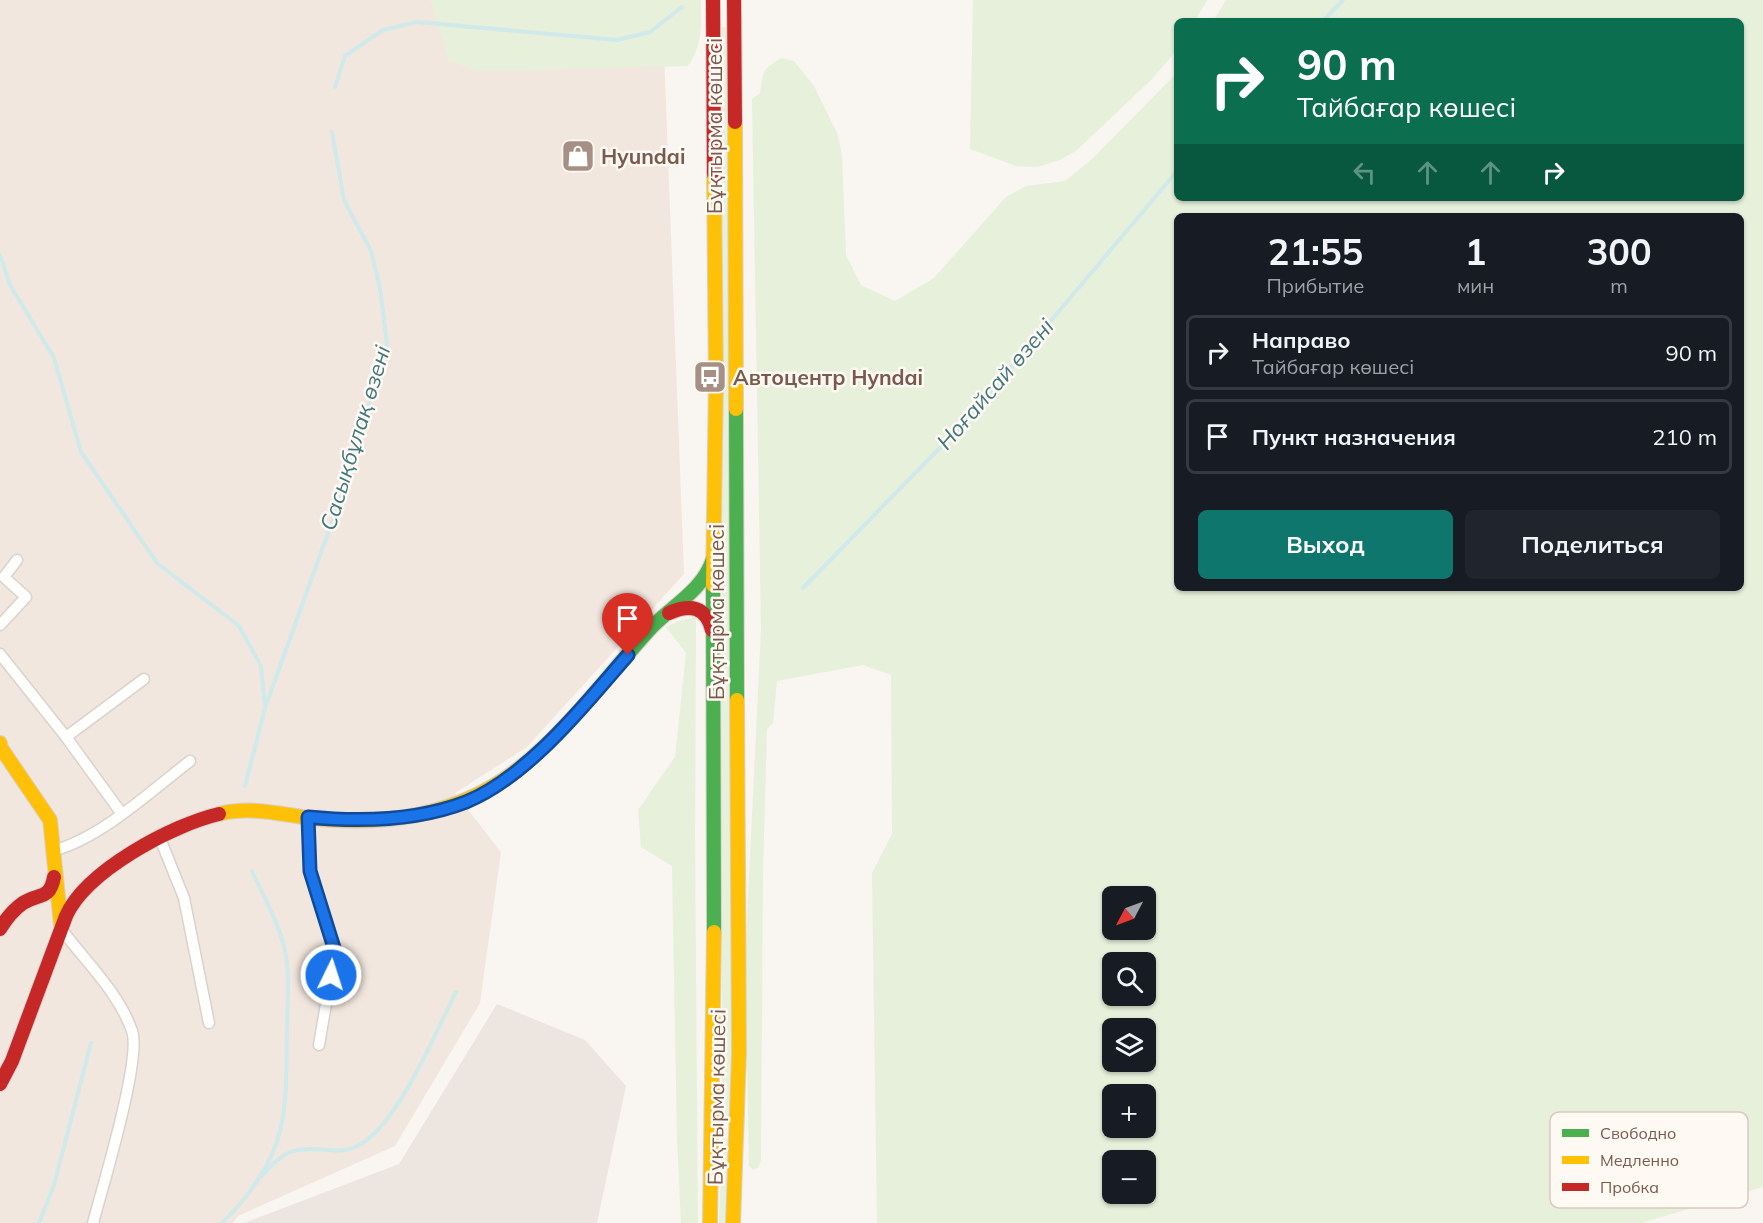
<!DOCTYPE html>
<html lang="ru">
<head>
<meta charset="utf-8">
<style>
	body { margin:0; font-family:Mulish,sans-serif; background:#20242c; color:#f1f3f6; height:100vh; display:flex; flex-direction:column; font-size:22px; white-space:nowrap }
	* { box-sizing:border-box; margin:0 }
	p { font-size:20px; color:#9ea1a6 }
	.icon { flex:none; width:33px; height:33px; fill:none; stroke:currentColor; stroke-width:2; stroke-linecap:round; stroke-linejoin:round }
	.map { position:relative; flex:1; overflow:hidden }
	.drawer { position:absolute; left:1174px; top:213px; width:570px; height:378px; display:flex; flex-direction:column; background:#171b24; border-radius:9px; box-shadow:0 2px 4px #0004 }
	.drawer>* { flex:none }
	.hud { position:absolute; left:1174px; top:18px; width:570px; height:183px; border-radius:9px; box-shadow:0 2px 4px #0004; background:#0b6e4f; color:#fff; overflow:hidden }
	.needle { width:39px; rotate:229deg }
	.buttons { position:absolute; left:1102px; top:886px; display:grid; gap:12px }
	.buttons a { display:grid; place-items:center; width:54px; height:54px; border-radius:9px; background:#171b24; box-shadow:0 2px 4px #0004; font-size:30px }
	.pin { position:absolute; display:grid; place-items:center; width:51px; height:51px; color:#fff; margin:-62px -26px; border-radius:50% 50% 50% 0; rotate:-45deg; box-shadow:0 0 6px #0007 }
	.pin .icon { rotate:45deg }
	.me { position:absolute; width:66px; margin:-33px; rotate:4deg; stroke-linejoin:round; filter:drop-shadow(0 0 4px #0008) }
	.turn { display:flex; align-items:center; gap:21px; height:126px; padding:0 24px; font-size:27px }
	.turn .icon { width:78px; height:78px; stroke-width:2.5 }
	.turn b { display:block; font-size:42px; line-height:51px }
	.lanes { display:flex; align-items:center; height:57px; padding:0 24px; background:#0003; justify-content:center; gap:30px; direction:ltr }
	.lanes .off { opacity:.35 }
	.eta { display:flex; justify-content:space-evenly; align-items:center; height:102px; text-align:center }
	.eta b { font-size:36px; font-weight:700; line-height:42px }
	.action { display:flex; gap:12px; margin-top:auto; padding:12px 24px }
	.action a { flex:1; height:69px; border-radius:9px; background:#0f766e; color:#fff; font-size:24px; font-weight:700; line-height:69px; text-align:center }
	.action a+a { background:#20242c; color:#f1f3f6 }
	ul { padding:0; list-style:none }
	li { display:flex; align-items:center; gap:18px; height:75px; margin:0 12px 9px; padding:0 12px; border:3px solid #363941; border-radius:9px }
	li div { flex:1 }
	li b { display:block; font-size:22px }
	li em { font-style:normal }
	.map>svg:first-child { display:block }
</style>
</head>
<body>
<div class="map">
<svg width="1763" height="1223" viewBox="0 0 1763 1223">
	<rect width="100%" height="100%" fill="#f9f5f0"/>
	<polygon fill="#f2e7de" points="0,0 662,0 684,574 527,747 455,793 501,852 480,1003 395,1146 238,1216 233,1223 0,1223"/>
	<polygon fill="#ede5e0" points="497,1004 585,1040 626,1086 597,1223 244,1223 399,1164"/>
	<g fill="#e7f0db" fill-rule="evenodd">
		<path d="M430,0H701C701,26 703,44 688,66L478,71L449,60Z"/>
		<polygon points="973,0 1207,0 1195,21 1178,21 1177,48 1171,57 1152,79 1076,151 1060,160 1037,167 1016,166 970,149"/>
		<path d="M1226,0H1763V1187L1641,1223H877L872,873L892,834L891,675L863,665L777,681L773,723L767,729L763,872L761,1160L758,1168L753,1170L749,1166L745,961L761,629L752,99L760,93C763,71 762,70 781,58L794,61L814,86L838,135L842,156L846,255L861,285L895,301L934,278L1006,197L1026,186L1065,181L1091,160L1177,73L1178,198H1742V21H1213ZM1178,216H1742V588H1178ZM1113,897H1146V930H1113ZM1113,963H1146V996H1113ZM1113,1029H1146V1062H1113ZM1113,1095H1146V1128H1113ZM1113,1161H1146V1194H1113Z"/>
		<polygon points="722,27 731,27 733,1122 722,1120"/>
		<polygon points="696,617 695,836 698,1223 681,1223 677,1138 672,866 641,847 638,810 675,757 686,653 666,627 681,620"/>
		<polygon points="722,1138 729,1138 727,1223 719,1223"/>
	</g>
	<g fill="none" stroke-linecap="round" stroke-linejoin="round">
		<g stroke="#d0e9ea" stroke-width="4">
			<polyline points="1323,21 1343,0"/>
			<polyline points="335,87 345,56 383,30 417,22 617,40 650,32 682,7"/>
			<polyline points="0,255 10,285 54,358 81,452 157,563 239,626 261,666 265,708 245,786"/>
			<polyline points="803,588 968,419 1178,170"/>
			<polyline points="266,705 341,497 387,344 380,288 371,251 344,200 332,132"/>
			<path d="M261,1177C284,1150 292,1147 328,1150C337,1151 346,1151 355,1147C396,1130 435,1033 456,992"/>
			<polyline points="39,1223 54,1185 91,1043"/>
			<path d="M222,1223C246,1200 272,1165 280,1131C288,1098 286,1063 287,1030C287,1006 290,980 286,956C281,926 264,898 252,871"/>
		</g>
		<defs>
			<g id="street">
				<polyline points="0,625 26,597 4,577 17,560"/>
				<polyline points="0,654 66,737 122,814"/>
				<polyline points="66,737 144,679"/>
				<polyline points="308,817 310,871 335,951 319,1045"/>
				<polyline points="159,836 184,898 209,1023"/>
				<path d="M52,851C100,839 151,791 190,761"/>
				<path d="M62,930C86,962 119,993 132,1031C142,1058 102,1189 93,1223"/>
			</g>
			<g id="fast">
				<polyline points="736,409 737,700"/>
				<polyline points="713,585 714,932"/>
				<path d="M522,766C571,727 607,676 649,630C670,607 703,591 713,559"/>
			</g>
			<g id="slow">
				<polyline points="735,122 736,409"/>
				<polyline points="713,585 716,380 714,174"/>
				<polyline points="0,743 1,748 50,820 61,925"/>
				<path d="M219,814C250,806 279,814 310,818C386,827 462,815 522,766"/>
				<polyline points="710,1223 714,932"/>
				<polyline points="733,1223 739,1053 737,700"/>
			</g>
			<g id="jam">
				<polyline points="713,0 714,174"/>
				<polyline points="734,0 735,122"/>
				<path d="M669,613C690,604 706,606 712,630"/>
				<path d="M0,929C6,919 13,910 23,903C39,893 50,900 54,877"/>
				<path d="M0,1084L12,1061L66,916C86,871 172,825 219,814"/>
			</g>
		</defs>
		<use href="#street" stroke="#d9d2cd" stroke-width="13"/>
		<use href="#fast" stroke="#d9d0cb" stroke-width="16"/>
		<use href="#slow" stroke="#d9d0cb" stroke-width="16"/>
		<use href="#jam" stroke="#d9d0cb" stroke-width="16"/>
		<use href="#street" stroke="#fefefd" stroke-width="10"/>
		<use href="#fast" stroke="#4caf50" stroke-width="14"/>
		<use href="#slow" stroke="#ffc107" stroke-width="14"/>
		<use href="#jam" stroke="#c62828" stroke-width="14"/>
	</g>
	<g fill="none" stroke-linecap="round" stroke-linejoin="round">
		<defs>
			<path id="route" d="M331,975L335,951L310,871L308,817C359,822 417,821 466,802C529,776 585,704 628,655"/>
		</defs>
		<use href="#route" stroke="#114b97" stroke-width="15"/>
		<use href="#route" stroke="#1a73e8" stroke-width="10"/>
	</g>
	<defs>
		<symbol id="shop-square" viewBox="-11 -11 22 22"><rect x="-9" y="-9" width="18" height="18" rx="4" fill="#a69086" stroke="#fff9f3"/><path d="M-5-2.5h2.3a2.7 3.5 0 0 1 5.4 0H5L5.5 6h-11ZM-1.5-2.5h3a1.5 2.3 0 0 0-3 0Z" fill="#fff"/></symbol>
		<symbol id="bus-square" viewBox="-11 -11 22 22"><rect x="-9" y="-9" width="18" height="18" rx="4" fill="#a69086" stroke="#fff9f3"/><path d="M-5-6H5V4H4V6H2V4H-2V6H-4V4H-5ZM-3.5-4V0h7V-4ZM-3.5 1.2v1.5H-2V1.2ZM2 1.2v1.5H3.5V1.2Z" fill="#fff"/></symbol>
	</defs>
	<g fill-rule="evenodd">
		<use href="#shop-square" x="559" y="137" width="38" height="38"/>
		<use href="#bus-square" x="691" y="358" width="38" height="38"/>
	</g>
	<g text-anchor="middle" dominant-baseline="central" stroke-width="5" stroke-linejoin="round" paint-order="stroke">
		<g font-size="21" fill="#795a4d" stroke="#fff9f3">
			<text transform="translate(714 126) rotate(-90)">Бұқтырма көшесі</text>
			<text transform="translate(716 612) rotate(-90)">Бұқтырма көшесі</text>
			<text transform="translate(716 1097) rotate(-89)">Бұқтырма көшесі</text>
		</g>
		<g font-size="21" font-weight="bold" fill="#795a4d" stroke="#fff9f3" text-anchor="start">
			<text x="601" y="156">Hyundai</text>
			<text x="733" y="377">Автоцентр Hyndai</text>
		</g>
		<g font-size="22" font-style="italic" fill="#40787e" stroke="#fff9f3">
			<text transform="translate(995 384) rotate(-49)">Ноғайсай өзені</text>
			<text transform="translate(355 438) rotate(-73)">Сасықбұлақ өзені</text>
		</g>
	</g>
	<rect x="1550" y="1112" width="198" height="96" rx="9" fill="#fff9f3" stroke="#d7c9c1" stroke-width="1.5"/>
	<rect x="1562" y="1129" width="27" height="8" fill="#4caf50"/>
	<rect x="1562" y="1156" width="27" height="8" fill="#ffc107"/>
	<rect x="1562" y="1183" width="27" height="8" fill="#c62828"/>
	<g font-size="16" fill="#795a4d">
		<text x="1600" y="1139">Свободно</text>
		<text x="1600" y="1166">Медленно</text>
		<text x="1600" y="1193">Пробка</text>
	</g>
</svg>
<div class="buttons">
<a><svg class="needle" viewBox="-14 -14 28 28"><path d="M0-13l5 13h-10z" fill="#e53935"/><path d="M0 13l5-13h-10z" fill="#9ea1a6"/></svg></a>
<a><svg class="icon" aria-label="search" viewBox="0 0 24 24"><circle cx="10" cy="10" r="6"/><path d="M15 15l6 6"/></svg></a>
<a><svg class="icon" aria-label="layers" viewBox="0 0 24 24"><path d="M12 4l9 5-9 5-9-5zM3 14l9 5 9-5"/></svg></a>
<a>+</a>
<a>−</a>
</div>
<div class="pin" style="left:628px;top:655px;background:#d93025"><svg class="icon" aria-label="arrive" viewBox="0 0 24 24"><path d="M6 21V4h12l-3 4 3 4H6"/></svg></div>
<svg class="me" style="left:331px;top:975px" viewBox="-20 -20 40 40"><circle r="17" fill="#1a73e8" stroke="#fff" stroke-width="3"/><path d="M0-11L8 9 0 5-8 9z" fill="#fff"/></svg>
<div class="hud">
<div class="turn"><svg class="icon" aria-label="right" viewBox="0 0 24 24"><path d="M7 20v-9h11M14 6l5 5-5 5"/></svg><div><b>90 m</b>Тайбағар көшесі</div></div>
<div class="lanes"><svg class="icon off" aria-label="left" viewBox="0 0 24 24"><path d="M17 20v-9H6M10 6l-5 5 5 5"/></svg><svg class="icon off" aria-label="ahead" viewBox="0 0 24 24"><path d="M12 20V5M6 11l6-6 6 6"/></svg><svg class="icon off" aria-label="ahead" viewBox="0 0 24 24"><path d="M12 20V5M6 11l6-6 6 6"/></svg><svg class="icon" aria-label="right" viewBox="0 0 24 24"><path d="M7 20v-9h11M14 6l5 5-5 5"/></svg></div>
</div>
<section class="drawer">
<div class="eta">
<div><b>21:55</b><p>Прибытие</p></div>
<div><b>1</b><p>мин</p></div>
<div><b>300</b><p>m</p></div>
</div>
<ul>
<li><svg class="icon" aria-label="right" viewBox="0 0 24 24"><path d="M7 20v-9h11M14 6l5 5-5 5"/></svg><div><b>Направо</b><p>Тайбағар көшесі</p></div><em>90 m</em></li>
<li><svg class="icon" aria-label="arrive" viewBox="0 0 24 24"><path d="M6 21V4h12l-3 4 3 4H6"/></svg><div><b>Пункт назначения</b></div><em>210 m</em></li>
</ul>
<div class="action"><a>Выход</a><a>Поделиться</a></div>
</section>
</div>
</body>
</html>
